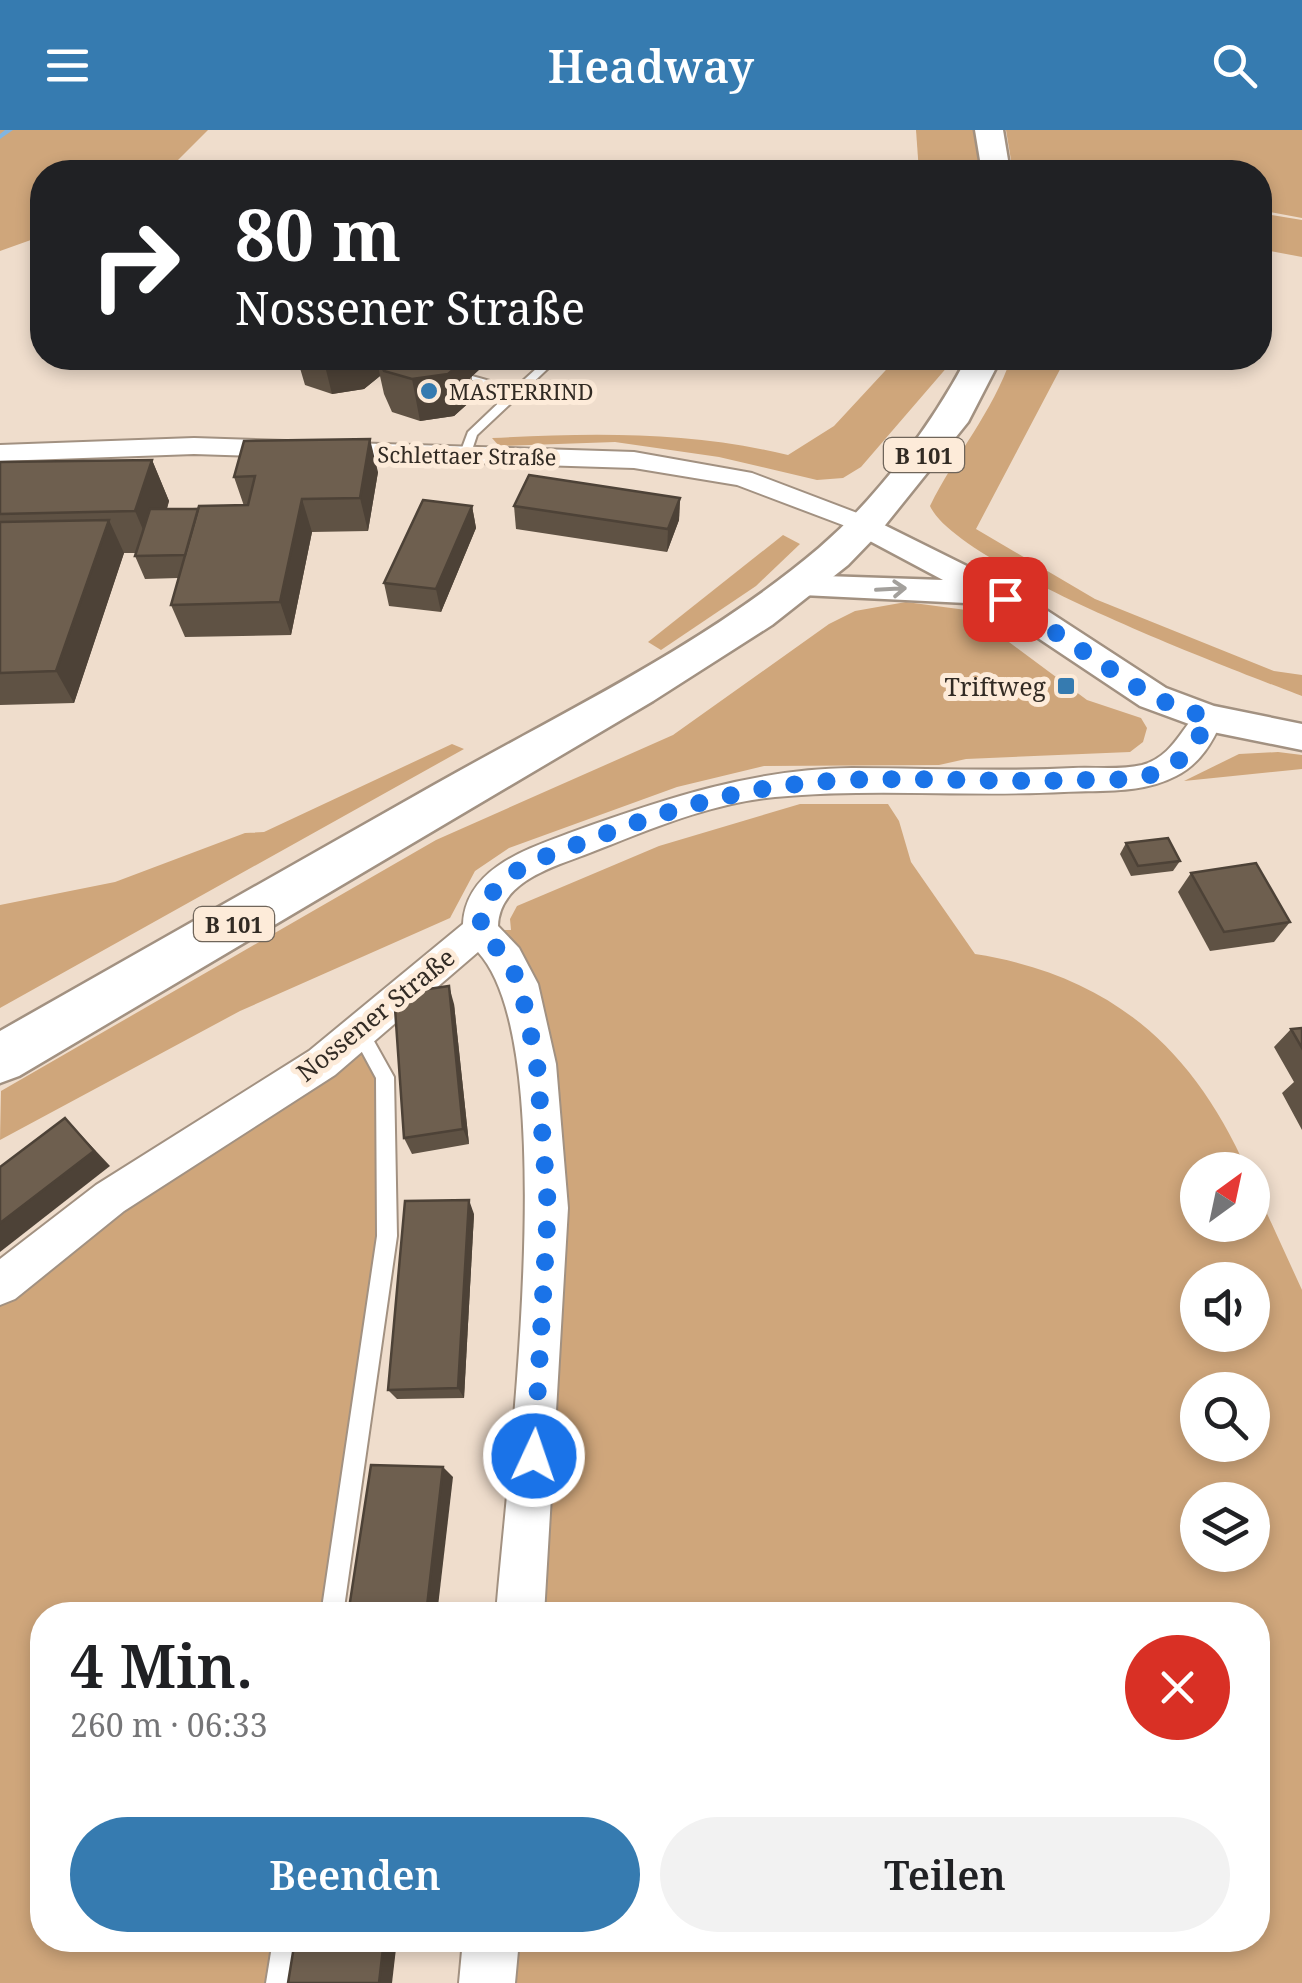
<!DOCTYPE html>
<html lang="de">
<head>
<meta charset="utf-8">
<style>
	body { margin:0; font-family:"Noto Serif",serif; background:#f2f2f2; color:#202124; height:100vh; display:flex; flex-direction:column; font-size:38px; white-space:nowrap }
	* { box-sizing:border-box; margin:0 }
	p { font-size:32px; color:#757577 }
	.icon { flex:none; width:55px; height:55px; fill:none; stroke:currentColor; stroke-width:2; stroke-linecap:round; stroke-linejoin:round }
	.map { position:relative; flex:1; overflow:hidden }
	.side { position:absolute; left:30px; top:1472px; width:1240px; height:350px; display:flex; flex-direction:column; background:#fff; border-radius:40px; box-shadow:0 5px 15px #0003 }
	.side>* { flex:none }
	.guide { position:absolute; left:30px; top:30px; width:1242px; height:210px; border-radius:40px; box-shadow:0 5px 15px #0003; background:#202124; color:#fff; overflow:hidden }
	.needle { width:65px; rotate:33deg }
	.controls { position:absolute; left:1180px; top:1022px; display:grid; gap:20px }
	.controls a { display:grid; place-items:center; width:90px; height:90px; border-radius:50%; background:#fff; box-shadow:0 5px 15px #0003; font-size:50px }
	.pin { position:absolute; display:grid; place-items:center; width:85px; height:85px; color:#fff; margin:-42px; border-radius:20px; box-shadow:0 5px 15px #0006 }
	.me { position:absolute; width:110px; margin:-55px; rotate:3deg; stroke-linejoin:round; filter:drop-shadow(0 0 8px #0008) }
	.turn { display:flex; align-items:center; gap:35px; height:210px; padding:0 40px; font-size:45px }
	.turn .icon { width:130px; height:130px; stroke-width:2.5 }
	.turn b { display:block; font-size:70px; line-height:85px }
	.round { display:grid; place-items:center; flex:none; width:105px; height:105px; border-radius:52px; background:#f2f2f2 }
	.summary { display:flex; align-items:center; justify-content:space-between; height:170px; padding:0 40px }
	h1 { font-size:60px; font-weight:600; line-height:75px }
	.action { display:flex; gap:20px; margin-top:auto; padding:20px 40px }
	.action a { flex:1; height:115px; border-radius:60px; background:#367bb0; color:#fff; font-size:40px; font-weight:600; line-height:115px; text-align:center }
	.action a+a { background:#f2f2f2; color:#202124 }
	header { display:flex; justify-content:space-between; align-items:center; height:130px; padding:0 40px; background:#367bb0; color:#fff; font-size:45px; font-weight:600 }
	.map>svg:first-child { display:block }
</style>
</head>
<body>
<header><svg class="icon" aria-label="menu" viewBox="0 0 24 24"><path d="M4 6h16M4 12h16M4 18h16"/></svg>Headway<svg class="icon" aria-label="search" viewBox="0 0 24 24"><circle cx="10" cy="10" r="6"/><path d="M15 15l6 6"/></svg></header>
<div class="map">
<svg width="1302" height="1853" viewBox="0 0 1302 1853">
	<rect width="100%" height="100%" fill="#efddcc"/>
	<g fill="#cfa67b" fill-rule="evenodd">
		<polygon points="0,0 208,0 166,42 42,42 42,106 0,121"/>
		<polygon points="916,0 974,0 980,42 919,42"/>
		<polygon points="1006,0 1302,0 1302,88 1260,80 1260,42 1013,42"/>
		<polygon points="1260,83 1302,90 1302,127 1260,119"/>
		<path d="M897,228H955L861,337L843,348L817,350L719,327L615,312L499,316L492,308C592,303 690,301 788,325L834,296Z"/>
		<path d="M1011,228H1066L976,399L1095,469L1274,541L1302,545V566C1233,540 957,436 930,376C955,325 993,282 1011,228Z"/>
		<polygon points="783,405 800,414 756,456 661,520 648,512"/>
		<polygon points="906,472 966,480 1087,570 1141,588 1147,598 1143,612 1130,622 966,629 939,635 764,636 677,657 509,718 475,741 450,788 240,881 0,1010 1,961 436,710 673,605 829,494 855,481"/>
		<polygon points="452,614 464,619 0,878 0,775 115,752 245,703 264,702"/>
		<polygon points="1278,622 1302,625 1302,639 1184,651 1239,624"/>
		<path d="M800,674H888L899,691L911,732L975,824C1109,845 1192,916 1247,1040H1198V1095H1252L1253,1053L1302,1160V1853H487L491,1810H1258V1485H520L537,934L480,800H511L510,789L517,776L659,716ZM1198,1150H1252V1205H1198ZM1198,1260H1252V1315H1198ZM1198,1370H1252V1425H1198Z"/>
		<polygon points="359,900 385,947 390,1049 332,1485 42,1485 42,1810 286,1810 279,1853 0,1853 0,1155"/>
	</g>
	<g fill="none" stroke-linecap="round" stroke-linejoin="round">
		<polygon fill="#82b5e0" fill-rule="evenodd" points="5,0 13,0 0,9 0,4"/>
		<defs>
			<g id="service">
				<polygon points="548,228 559,228 477,305 469,329 461,329 459,326 468,302 509,263 472,250 472,246 515,258"/>
				<polygon points="359,893 365,895 394,947 397,1106 343,1485 321,1485 377,1106 376,948 350,900 353,895"/>
				<polygon points="273,1810 299,1810 292,1853 266,1853"/>
			</g>
			<g id="minor">
				<polygon points="194,308 634,322 752,343 873,389 877,395 864,403 737,355 634,338 194,324 0,331 0,315"/>
				<path d="M1208,577L1219,580L1223,588C1213,612 1200,634 1176,646C1142,664 1102,660 1064,662C968,667 871,658 775,667C707,673 642,703 579,727C546,739 499,755 498,796L519,818L538,854L556,934L568,1078L544,1485H496C506,1349 565,917 478,822L335,945L124,1081L15,1169L0,1175V1129L96,1055L309,921L463,794C466,738 527,719 572,702C664,669 752,639 852,638C926,638 999,642 1073,638C1095,637 1121,640 1142,635C1179,625 1185,584 1208,577Z"/>
				<polygon points="463,1810 519,1810 515,1853 459,1853"/>
			</g>
			<polygon id="tertiary" points="864,385 1017,461 1166,558 1214,576 1302,594 1302,620 1208,601 1140,576 987,474 782,464 777,456 782,448 794,445 943,450 853,402 848,395 853,388"/>
			<g id="primary">
				<polygon points="975,0 1003,0 1010,42 982,42"/>
				<path d="M967,228H1001L968,292L878,404L848,435L772,495L653,571L19,946L0,953V901C145,819 289,737 434,655C563,582 705,515 819,418C878,367 931,296 967,228Z"/>
			</g>
		</defs>
		<use href="#service" stroke="#a29181" stroke-width="4"/>
		<use href="#minor" stroke="#a29181" stroke-width="4"/>
		<use href="#tertiary" stroke="#a29181" stroke-width="5"/>
		<use href="#primary" stroke="#a29181" stroke-width="5"/>
		<use href="#service" fill="#fff" fill-rule="evenodd"/>
		<use href="#minor" fill="#fff" fill-rule="evenodd"/>
		<use href="#tertiary" fill="#fff" fill-rule="evenodd"/>
		<use href="#primary" fill="#fff" fill-rule="evenodd"/>
	</g>
	<g fill="#5f5244">
		<polygon points="297,228 515,228 509,233 481,238 470,248 473,269 454,286 420,291 392,282 384,264 380,246 364,259 332,264 305,255"/>
		<polygon points="152,330 169,371 167,379 244,376 234,347 378,342 368,401 312,402 291,505 185,507 171,475 178,448 145,449 135,426 136,423 124,423 74,573 0,575 0,332"/>
		<polygon points="680,368 679,390 667,422 516,399 514,376"/>
		<polygon points="472,376 476,398 441,482 389,476 384,453"/>
		<polygon points="1126,713 1180,731 1173,741 1131,746 1120,724"/>
		<polygon points="1191,743 1290,792 1274,812 1210,821 1178,762"/>
		<polygon points="454,874 469,1014 412,1024 404,1008"/>
		<polygon points="1302,898 1302,1000 1282,963 1294,952 1274,917 1291,899"/>
		<polygon points="474,1084 464,1268 397,1269 388,1260"/>
	</g>
	<g fill="#4d4237">
		<polygon points="323,228 377,228 380,246 364,259 332,264"/>
		<polygon points="463,228 515,228 509,233 481,238 470,248 473,269 454,286 420,291 412,249"/>
		<polygon points="370,309 378,342 368,401 360,368"/>
		<polygon points="152,330 169,371 153,423 135,381"/>
		<polygon points="680,368 679,390 667,422 668,399"/>
		<polygon points="302,369 312,402 291,505 280,472"/>
		<polygon points="472,376 476,398 441,482 436,459"/>
		<polygon points="109,390 124,423 74,573 56,541"/>
		<polygon points="449,856 454,874 469,1014 463,999"/>
		<polygon points="65,988 110,1036 0,1122 0,1093"/>
		<polygon points="469,1070 474,1084 464,1268 458,1258"/>
		<polygon points="443,1337 453,1347 437,1485 426,1485"/>
		<polygon points="384,1810 397,1810 392,1853 379,1853"/>
	</g>
	<g fill="#6e5f4f" stroke="#4d4237" stroke-width="2.5">
		<polygon points="378,228 467,228 448,244 412,249 384,241"/>
		<polygon points="370,309 360,368 302,369 280,472 171,475 199,376 248,375 255,346 234,347 244,311"/>
		<polygon points="152,330 135,381 0,384 0,332"/>
		<polygon points="529,345 680,368 668,399 514,376"/>
		<polygon points="423,370 472,376 436,459 384,453"/>
		<polygon points="150,379 198,379 185,425 135,426"/>
		<polygon points="109,390 56,541 0,543 0,392"/>
		<polygon points="1168,708 1180,731 1138,736 1126,713"/>
		<polygon points="1256,733 1290,792 1224,802 1191,743"/>
		<polygon points="449,856 463,999 404,1008 394,864"/>
		<polygon points="1302,898 1302,918 1291,899"/>
		<polygon points="65,988 94,1021 0,1093 0,1037"/>
		<polygon points="469,1070 458,1258 388,1260 405,1071"/>
		<polygon points="371,1335 443,1337 426,1485 348,1485"/>
		<polygon points="295,1810 384,1810 379,1853 288,1853"/>
	</g>
	<defs><path id="oneway-shaft" d="M-6 0H5M1.5-3L5.5 0L1.5 3" fill="none" stroke-width="1.6" stroke-linecap="round" stroke-linejoin="round" transform="scale(2.5)"/></defs>
	<use stroke="#a3a09c" href="#oneway-shaft" transform="translate(891 459) rotate(-3)"/>
	<g fill="none" stroke-linecap="round" stroke-linejoin="round">
		<path stroke="#1a73e8" stroke-width="18" stroke-dasharray="0 32.4" d="M534,1326L548,1078L537,934L520,854L506,828L480,800C483,744 537,730 581,713C676,677 745,655 847,650C925,647 1004,653 1083,650C1107,649 1136,652 1158,642C1184,632 1198,613 1208,588L1152,567L1005,469"/>
	</g>
	<g fill="#367bb0" stroke="#fdebd9" stroke-width="4">
		<circle cx="429" cy="261" r="10"/>
		<rect x="1056" y="546" width="20" height="20" rx="5"/>
	</g>
	<g text-anchor="middle" dominant-baseline="central" stroke-width="10" stroke-linejoin="round" paint-order="stroke">
		<g font-size="22" fill="#322b24" stroke="#fdebd9" text-anchor="start">
			<text x="449" y="261">MASTERRIND</text>
		</g>
		<g font-size="22" fill="#322b24" stroke="#fdebd9">
			<text transform="translate(467 325) rotate(1)">Schlettaer Straße</text>
		</g>
		<g fill="#fdebd9" stroke="#6f655a" stroke-width="2.5">
			<rect x="884" y="308" width="80" height="34" rx="8"/>
			<rect x="194" y="777" width="80" height="34" rx="8"/>
		</g>
		<g font-size="22" font-weight="bold" fill="#322b24">
			<text x="924" y="325">B 101</text>
			<text x="234" y="794">B 101</text>
		</g>
		<g font-size="25" fill="#322b24" stroke="#fdebd9" text-anchor="end">
			<text x="1046" y="556">Triftweg</text>
		</g>
		<g font-size="25" fill="#322b24" stroke="#fdebd9">
			<text transform="translate(375 884) rotate(-39)">Nossener Straße</text>
		</g>
	</g>
</svg>
<div class="controls">
<a><svg class="needle" viewBox="-14 -14 28 28"><path d="M0-13l5 13h-10z" fill="#e53935"/><path d="M0 13l5-13h-10z" fill="#757577"/></svg></a>
<a><svg class="icon" aria-label="sound" viewBox="0 0 24 24"><path d="M4 9h4l5-4v14l-5-4H4zM17 9q2 3 0 6"/></svg></a>
<a><svg class="icon" aria-label="search" viewBox="0 0 24 24"><circle cx="10" cy="10" r="6"/><path d="M15 15l6 6"/></svg></a>
<a><svg class="icon" aria-label="layers" viewBox="0 0 24 24"><path d="M12 4l9 5-9 5-9-5zM3 14l9 5 9-5"/></svg></a>
</div>
<div class="pin" style="left:1005px;top:469px;background:#d93025"><svg class="icon" aria-label="arrive" viewBox="0 0 24 24"><path d="M6 21V4h12l-3 4 3 4H6"/></svg></div>
<svg class="me" style="left:534px;top:1326px" viewBox="-20 -20 40 40"><circle r="17" fill="#1a73e8" stroke="#fff" stroke-width="3"/><path d="M0-11L8 9 0 5-8 9z" fill="#fff"/></svg>
<div class="guide">
<div class="turn"><svg class="icon" aria-label="right" viewBox="0 0 24 24"><path d="M7 20v-9h11M14 6l5 5-5 5"/></svg><div><b>80 m</b>Nossener Straße</div></div>
</div>
<section class="side">
<div class="summary"><div><h1>4 Min.</h1><p>260 m · 06:33</p></div><a class="round" style="background:#d93025;color:#fff"><svg class="icon" aria-label="close" viewBox="0 0 24 24"><path d="M6 6l12 12M18 6L6 18"/></svg></a></div>
<div class="action"><a>Beenden</a><a>Teilen</a></div>
</section>
</div>
</body>
</html>
